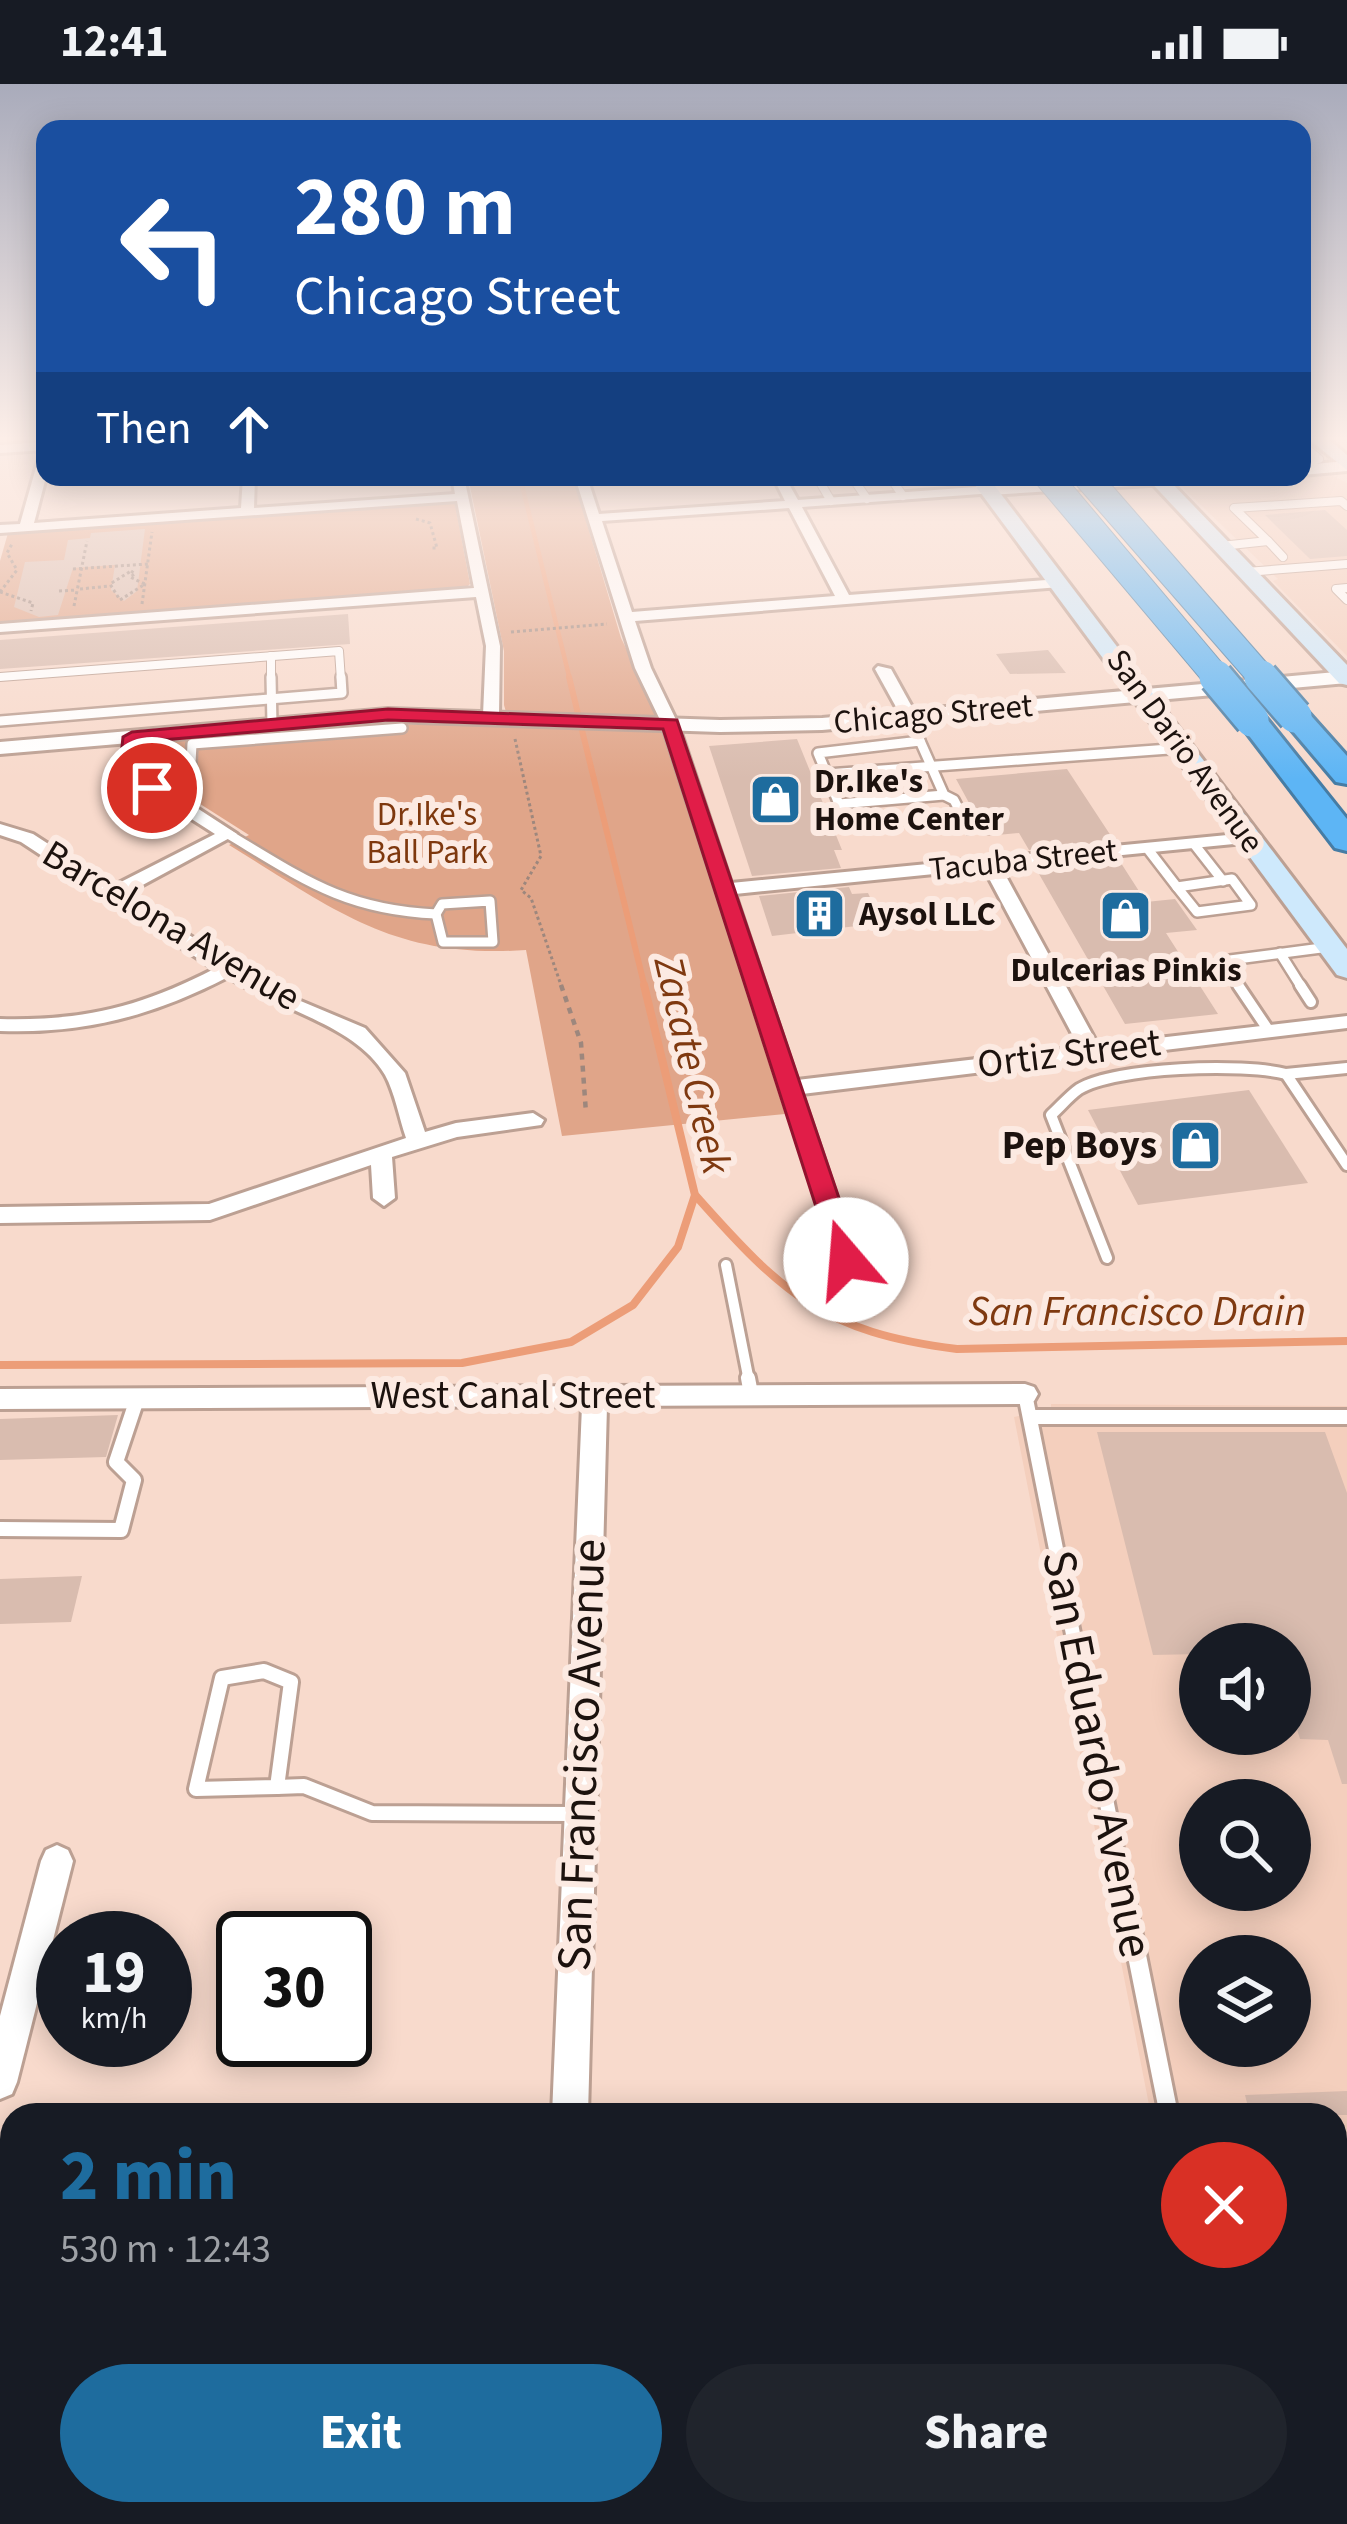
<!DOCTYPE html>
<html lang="en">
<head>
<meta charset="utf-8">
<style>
	body { margin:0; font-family:"Source Sans 3",sans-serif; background:#20242c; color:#f1f3f6; height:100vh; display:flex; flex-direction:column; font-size:45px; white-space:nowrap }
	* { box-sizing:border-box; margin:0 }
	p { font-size:39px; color:#9ea1a6 }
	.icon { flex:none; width:66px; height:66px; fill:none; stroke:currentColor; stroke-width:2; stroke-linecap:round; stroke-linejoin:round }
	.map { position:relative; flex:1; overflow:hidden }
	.side { position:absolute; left:0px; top:2019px; width:1347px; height:423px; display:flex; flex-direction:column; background:#171b24; border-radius:36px 36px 0 0; box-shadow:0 6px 30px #0003 }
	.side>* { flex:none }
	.hud { position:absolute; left:36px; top:36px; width:1275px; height:366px; border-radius:24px; box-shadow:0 6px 30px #0003; background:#1a4fa0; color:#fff; overflow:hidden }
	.fabs { position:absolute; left:1179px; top:1539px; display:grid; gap:24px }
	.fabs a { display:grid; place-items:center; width:132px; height:132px; border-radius:50%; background:#171b24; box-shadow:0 6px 30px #0003; font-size:60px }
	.speed { position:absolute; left:36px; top:1827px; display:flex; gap:24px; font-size:60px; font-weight:700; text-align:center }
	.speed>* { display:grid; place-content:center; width:156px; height:156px; border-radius:50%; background:#171b24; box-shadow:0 6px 30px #0003; line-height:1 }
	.speed small { font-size:30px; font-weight:400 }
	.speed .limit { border:6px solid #111; border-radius:18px; background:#fff; color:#111 }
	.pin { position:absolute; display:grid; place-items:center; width:102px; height:102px; color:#fff; margin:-51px; border:6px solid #fff; border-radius:50%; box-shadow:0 3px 12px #0007 }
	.me { position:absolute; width:132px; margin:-66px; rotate:342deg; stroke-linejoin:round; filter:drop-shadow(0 0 9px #0008) }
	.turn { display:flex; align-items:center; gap:42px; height:252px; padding:0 60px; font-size:54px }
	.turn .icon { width:156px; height:156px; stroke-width:2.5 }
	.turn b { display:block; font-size:84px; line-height:102px }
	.then { display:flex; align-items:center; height:114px; padding:0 60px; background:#0003; gap:24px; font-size:45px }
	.round { display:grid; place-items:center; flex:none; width:126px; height:126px; border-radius:63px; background:#20242c }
	.headline { display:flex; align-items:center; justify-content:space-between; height:204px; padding:0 60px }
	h1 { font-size:72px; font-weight:800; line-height:90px; color:#1e6c9e }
	.button { display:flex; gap:24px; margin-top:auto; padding:24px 60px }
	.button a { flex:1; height:138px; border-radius:72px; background:#1e6c9e; color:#fff; font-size:48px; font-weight:800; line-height:138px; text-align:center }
	.button a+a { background:#20242c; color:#f1f3f6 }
	.status { display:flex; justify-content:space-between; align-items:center; height:84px; padding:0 60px; background:#171b24; direction:ltr }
	.status svg { height:33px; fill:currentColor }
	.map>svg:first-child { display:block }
</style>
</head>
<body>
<div class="status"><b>12:41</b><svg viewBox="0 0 49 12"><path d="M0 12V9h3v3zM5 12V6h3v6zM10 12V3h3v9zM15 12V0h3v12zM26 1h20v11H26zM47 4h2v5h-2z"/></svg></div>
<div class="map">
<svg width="1347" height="2440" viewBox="0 0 1347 2440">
	<rect width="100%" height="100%" fill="#f8dacc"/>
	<g fill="#f4cfbd" fill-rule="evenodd">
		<polygon points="1328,389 1347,399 1347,572 1273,497 1278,495 1181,402"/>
		<path d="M1051,1320L1347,1322V2440H1232L1230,2430H1335V2031H1151L1014,1333L1051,1326ZM1200,1560H1290V1650H1200ZM1200,1716H1290V1806H1200ZM1200,1872H1290V1962H1200Z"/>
	</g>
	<g fill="#e0a589">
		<path d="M468,393H573L621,554L653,619L785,1030L562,1052L526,866C393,875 337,827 229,761L249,751L145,685L143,666L156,659L384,640L510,642L504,621V567Z"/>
		<polygon points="449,418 455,420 470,500 465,505 0,542 0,477 8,449"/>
	</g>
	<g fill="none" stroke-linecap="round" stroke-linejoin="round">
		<polyline stroke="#ec9d78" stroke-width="4.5" points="520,393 570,596"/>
		<polyline stroke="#ec9d78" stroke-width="6" points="569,593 645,904"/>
		<g stroke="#ec9d78" stroke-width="8">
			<path d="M696,1112C783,1210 823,1248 957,1265L1347,1257"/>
			<polyline points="0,1281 462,1279 571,1258 633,1221 678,1163 695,1111 644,901"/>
		</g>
	</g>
	<g fill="#d9bcaf">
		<polygon points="1325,426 1347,446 1347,472 1310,475 1265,431"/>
		<polygon points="145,445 137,507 124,517 111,506 115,481 73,484 58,531 39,533 14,523 25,478 64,476 68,456 90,454 91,449"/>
		<polygon points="348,530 350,560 0,585 0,556"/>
		<polygon points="1048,566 1066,589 1010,590 996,570"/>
		<polygon points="797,655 842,766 834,766 841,784 752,792 709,662"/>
		<polygon points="1067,685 1111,752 1104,753 1107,758 1029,766 1019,749 987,752 956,695"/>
		<polygon points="1119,776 1146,818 1175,815 1197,846 1166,849 1218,930 1125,940 1039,790 1040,784"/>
		<polygon points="849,803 852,810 868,809 882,839 772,852 759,812"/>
		<polygon points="1249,1006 1308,1099 1138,1121 1088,1026"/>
		<polygon points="118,1331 106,1373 0,1376 0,1335"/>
		<polygon points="1097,1348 1325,1348 1347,1409 1347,1700 1342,1700 1328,1656 1300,1655 1290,1622 1290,1560 1200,1560 1200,1570 1153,1571"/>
		<polygon points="82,1492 71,1538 0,1540 0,1495"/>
		<polygon points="1347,2007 1347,2031 1250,2031 1245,2011"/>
	</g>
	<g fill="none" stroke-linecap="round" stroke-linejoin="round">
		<defs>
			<g id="service-far4">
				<polyline points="1302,380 1319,375 1305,363"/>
				<polyline points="817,393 831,417"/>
				<polyline points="852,393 867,415"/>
				<polyline points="890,393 903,412"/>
				<polyline points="1268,457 1283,473"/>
				<polyline points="1221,462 1268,457 1234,424 1341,417 1347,422"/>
				<polyline points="1246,488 1347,480"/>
				<polyline points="1347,504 1336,505 1347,516"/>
				<polyline points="271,572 271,596"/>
				<polyline points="0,593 339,567 341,596"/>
			</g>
			<g id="service-far3">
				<polyline points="271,593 272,641"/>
				<polyline points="909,632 944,711 954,716 969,745"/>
				<polyline points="0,637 342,609 341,593"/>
				<polyline points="920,657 818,669 839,720 944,711"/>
				<polyline points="827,690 1183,664"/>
				<polyline points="152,704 190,697 192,660 402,644"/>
				<path d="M228,750C303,795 345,826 436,830"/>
				<polyline points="1194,760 1223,797"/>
				<polyline points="1147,764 1177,803"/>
				<polygon points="1232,795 1251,821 1197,828 1177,803"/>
				<polygon points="490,817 493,858 443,858 436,830 442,820"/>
				<polyline points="1280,869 1302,904"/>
				<polyline points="1240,904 1222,877 1329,863"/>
			</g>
			<g id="service-far2">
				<polyline points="1238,901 1269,947"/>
				<polyline points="1300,901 1311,918"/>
				<polyline points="1347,984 1286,990 1347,1081"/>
				<path d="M1107,1174L1051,1031C1060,1023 1069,1012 1079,1005C1115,983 1244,979 1286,990"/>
				<polyline points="726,1181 749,1297"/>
			</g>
			<g id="service-far1">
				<polyline points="748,1294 751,1310"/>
				<polyline points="1025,1310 1123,1800"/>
				<polyline points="1030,1333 1347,1333"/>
				<polyline points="0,1445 121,1446 134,1396 116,1378 137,1315"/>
				<polygon points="264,1587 291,1598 277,1703 196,1705 222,1594"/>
				<polyline points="277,1703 304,1702 372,1729 579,1730"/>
			</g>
			<g id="service">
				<polyline points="1122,1797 1169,2031"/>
				<polyline points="1250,2430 1252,2440"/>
			</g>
			<g id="minor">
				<polygon points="45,358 45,366 0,369 0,361"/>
				<polygon points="45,369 46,393 34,439 241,424 243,393 255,393 254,424 455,410 452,393 464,393 500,562 499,631 491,636 483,631 486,562 476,513 0,548 0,540 474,504 457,417 0,449 0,441 20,440 39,373"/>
				<path d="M575,393H587L599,430L785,417L773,393H785L798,416L989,402L995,406L994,409L802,423L849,511L1060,495L1067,499L1060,503L635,537L651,584L678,640L731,799L1248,749L1257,754L1254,758L1001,783L1098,961L1347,932V944L802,1010L858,1176L846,1185L838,1182L662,640L635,584ZM789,424L835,512L632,528L602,437ZM984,785L1079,963L797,996L735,810Z"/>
				<polygon points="878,582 891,585 917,632 915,635 901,632 875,585"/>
				<path d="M132,648L140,653V687L237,750L126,810L272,905L365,944L405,989L425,1048L456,1039L533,1029L544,1036L541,1041L457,1053L392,1073L395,1114L384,1122L373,1114L371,1081L210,1136L0,1139V1123L209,1120L406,1054C399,1034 395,1009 385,991C355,940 276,925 228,893C153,932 84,950 0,947V935C84,937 140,923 214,885L21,758L0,751V740L33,750L113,802L215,750L126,693L124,653Z"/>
				<polygon points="1025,1300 1034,1303 1038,1310 1034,1317 1025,1320 607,1322 588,2031 552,2031 582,1322 0,1325 0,1305"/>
				<polygon points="57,1761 68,1766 73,1777 17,1998 12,2010 0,2015 0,1932 41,1777 46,1766"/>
				<polygon points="537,2430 577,2430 576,2440 536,2440"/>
				<polygon points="991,2430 1031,2430 1032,2440 992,2440"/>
			</g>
			<g id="tertiary">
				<polygon points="1347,377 1347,387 1302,391 1302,381"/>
				<polygon points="1121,393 1205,393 1197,398 989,411 981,406 989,401"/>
				<polygon points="1347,587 1347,599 822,646 720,648 388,637 0,670 0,658 388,625 720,636 822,634"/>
			</g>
			<g id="secondary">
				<polygon points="1307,354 1327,354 1347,371 1347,386"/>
				<polygon points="969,393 988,393 1347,865 1347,894 1337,891"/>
				<polygon points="1146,393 1166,393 1347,581 1347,601 1339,599"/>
			</g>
			<g id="motorway">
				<polygon points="1295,623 1306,626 1347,672 1347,700 1336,698 1280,632"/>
				<polygon points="1252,627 1263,630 1347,735 1347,767 1335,764 1237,636"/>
			</g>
		</defs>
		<use href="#service-far4" stroke="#bca093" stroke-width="10"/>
		<use href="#service-far3" stroke="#bca093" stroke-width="14"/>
		<use href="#service-far2" stroke="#bca093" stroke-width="16"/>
		<use href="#service-far1" stroke="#bca093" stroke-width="20"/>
		<use href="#service" stroke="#bca093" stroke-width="24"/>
		<use href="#minor" stroke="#bca093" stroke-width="6"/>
		<use href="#tertiary" stroke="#bca093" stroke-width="6"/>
		<use href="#secondary" stroke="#bca093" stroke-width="6"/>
		<use href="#motorway" stroke="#467ca4" stroke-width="6"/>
		<g stroke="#9d877d" stroke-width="3" stroke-dasharray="3 3" stroke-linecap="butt">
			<polyline points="416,435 430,439 437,464 432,464"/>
			<polyline points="73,485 148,480"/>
			<polygon points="131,487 135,490 130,493 145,500 120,516 110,500"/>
			<polyline points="80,505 110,502"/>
			<polyline points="59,507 77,506"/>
			<polyline points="0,508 17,486 7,469 12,460"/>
			<polyline points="0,508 33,519 31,527"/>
			<polyline points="142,520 152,448"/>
			<polyline points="74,522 87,457"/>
			<polyline points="511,548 607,540"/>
			<polyline points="515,655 541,772 521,806 531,814 562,904"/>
		</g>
		<polyline stroke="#9d877d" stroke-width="4.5" stroke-dasharray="6 6" stroke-linecap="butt" points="561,901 581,959 586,1029"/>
		<use href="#service-far4" stroke="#fff" stroke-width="8"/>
		<use href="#service-far3" stroke="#fff" stroke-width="9"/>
		<use href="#service-far2" stroke="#fff" stroke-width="10"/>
		<use href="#service-far1" stroke="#fff" stroke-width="14"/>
		<use href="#service" stroke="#fff" stroke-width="18"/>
		<use href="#minor" fill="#fff" fill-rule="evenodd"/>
		<use href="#tertiary" fill="#fff" fill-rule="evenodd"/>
		<use href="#secondary" fill="#cee9fc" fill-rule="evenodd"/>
		<use href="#motorway" fill="#5db5f5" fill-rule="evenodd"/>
		<defs>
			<g id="motorway-bridge-far1">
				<polyline points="1048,393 1219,596"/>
				<polyline points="1087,393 1264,596"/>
			</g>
			<g id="motorway-bridge">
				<polyline points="1216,593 1252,636"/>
				<polyline points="1261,593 1295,632"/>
			</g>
		</defs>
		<use href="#motorway-bridge-far1" stroke="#467ca4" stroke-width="28" stroke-linecap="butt"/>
		<use href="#motorway-bridge" stroke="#467ca4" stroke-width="38" stroke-linecap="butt"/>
		<use href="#motorway-bridge-far1" stroke="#5db5f5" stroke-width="26"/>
		<use href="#motorway-bridge" stroke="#5db5f5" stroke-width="33"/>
	</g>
	<linearGradient id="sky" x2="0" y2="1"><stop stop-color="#a9abbb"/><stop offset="0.51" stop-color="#fceee8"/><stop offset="1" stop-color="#fceee8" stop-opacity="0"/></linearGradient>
	<rect width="1347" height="695" fill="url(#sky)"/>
	<polygon fill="#e11d48" stroke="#92132f" stroke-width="3" points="388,625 677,636 860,1176 856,1183 837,1183 833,1176 663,645 388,636 140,658 139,680 161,704 152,710 120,682 123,653 132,648"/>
	<defs>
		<symbol id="shop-square" viewBox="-11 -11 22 22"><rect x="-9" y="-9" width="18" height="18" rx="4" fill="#1e6c9e" stroke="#fceae2"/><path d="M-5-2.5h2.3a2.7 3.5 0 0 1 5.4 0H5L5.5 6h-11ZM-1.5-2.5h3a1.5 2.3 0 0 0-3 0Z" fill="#fff"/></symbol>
		<symbol id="building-square" viewBox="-11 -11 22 22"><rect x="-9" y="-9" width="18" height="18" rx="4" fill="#1e6c9e" stroke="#fceae2"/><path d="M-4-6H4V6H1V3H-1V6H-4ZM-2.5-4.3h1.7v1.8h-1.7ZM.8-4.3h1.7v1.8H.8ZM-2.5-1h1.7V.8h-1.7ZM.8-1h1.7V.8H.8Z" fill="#fff"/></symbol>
	</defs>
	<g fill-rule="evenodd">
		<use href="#shop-square" x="746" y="686" width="59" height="59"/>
		<use href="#building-square" x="790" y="800" width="59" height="59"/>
		<use href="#shop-square" x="1096" y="802" width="59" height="59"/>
		<use href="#shop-square" x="1166" y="1032" width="59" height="59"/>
	</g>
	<g text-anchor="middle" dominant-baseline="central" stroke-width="12" stroke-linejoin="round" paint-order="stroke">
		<g font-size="33" fill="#1c120e" stroke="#fceae2">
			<text transform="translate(933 630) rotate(-5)">Chicago Street</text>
			<text transform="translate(1185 667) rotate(54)">San Dario Avenue</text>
			<text transform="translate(1023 776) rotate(-6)">Tacuba Street</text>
		</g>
		<g font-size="33" font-weight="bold" fill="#1c120e" stroke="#fceae2" text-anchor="start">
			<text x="814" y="697">Dr.Ike's<tspan x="814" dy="38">Home Center</tspan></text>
			<text x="859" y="830">Aysol LLC</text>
			<text x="1126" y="886" text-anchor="middle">Dulcerias Pinkis</text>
		</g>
		<g font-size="33" fill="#7e380e" stroke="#fceae2">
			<text x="427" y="730">Dr.Ike's<tspan x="427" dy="38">Ball Park</tspan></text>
		</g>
		<g font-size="39" fill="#1c120e" stroke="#fceae2">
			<text transform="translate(171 842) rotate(31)">Barcelona Avenue</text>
			<text transform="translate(1069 970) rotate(-7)">Ortiz Street</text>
			<text x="513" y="1312">West Canal Street</text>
		</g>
		<g font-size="39" font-weight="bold" fill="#1c120e" stroke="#fceae2" text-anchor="end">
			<text x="1157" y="1062">Pep Boys</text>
		</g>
		<g font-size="42" font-style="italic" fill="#7f3910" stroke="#fceae2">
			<text transform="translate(692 981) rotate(77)">Zacate Creek</text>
			<text x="1137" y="1228">San Francisco Drain</text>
		</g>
		<g font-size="48" fill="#1c120e" stroke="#fceae2">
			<text transform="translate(1097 1670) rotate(79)">San Eduardo Avenue</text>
			<text transform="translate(582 1671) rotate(-88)">San Francisco Avenue</text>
		</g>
	</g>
</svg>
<div class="fabs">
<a><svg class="icon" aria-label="sound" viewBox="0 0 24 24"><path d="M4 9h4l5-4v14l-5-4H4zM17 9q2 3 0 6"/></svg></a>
<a><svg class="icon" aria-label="search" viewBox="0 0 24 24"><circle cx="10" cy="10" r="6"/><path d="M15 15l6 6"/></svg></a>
<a><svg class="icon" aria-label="layers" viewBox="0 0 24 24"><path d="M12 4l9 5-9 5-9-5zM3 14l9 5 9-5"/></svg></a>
</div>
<div class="speed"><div>19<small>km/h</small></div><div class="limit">30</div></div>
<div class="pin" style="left:152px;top:704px;background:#d93025"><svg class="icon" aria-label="arrive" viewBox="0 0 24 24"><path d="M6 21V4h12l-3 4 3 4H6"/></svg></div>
<svg class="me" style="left:846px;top:1176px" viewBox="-20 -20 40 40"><circle r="19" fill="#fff"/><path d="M0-13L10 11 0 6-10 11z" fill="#e11d48"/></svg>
<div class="hud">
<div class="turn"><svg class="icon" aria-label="left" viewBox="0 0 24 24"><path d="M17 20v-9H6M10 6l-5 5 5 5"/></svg><div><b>280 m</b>Chicago Street</div></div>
<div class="then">Then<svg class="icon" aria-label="ahead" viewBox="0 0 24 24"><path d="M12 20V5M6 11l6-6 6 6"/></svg></div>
</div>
<section class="side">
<div class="headline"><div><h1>2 min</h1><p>530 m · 12:43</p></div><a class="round" style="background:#d93025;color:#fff"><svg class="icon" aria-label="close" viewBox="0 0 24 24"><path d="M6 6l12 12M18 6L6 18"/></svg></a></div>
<div class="button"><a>Exit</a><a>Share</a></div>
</section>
</div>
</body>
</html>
